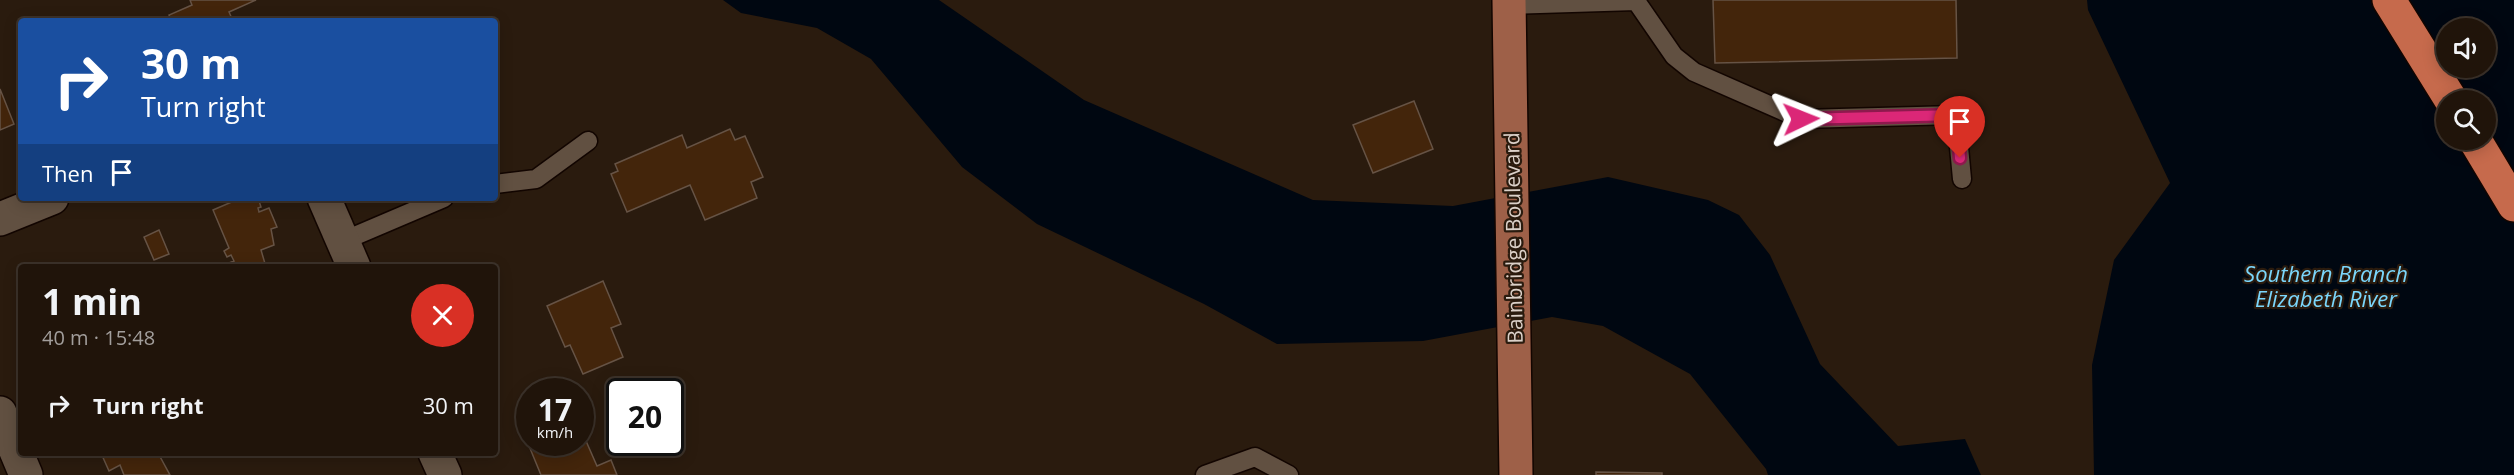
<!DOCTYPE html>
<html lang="en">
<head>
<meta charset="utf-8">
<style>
	body { margin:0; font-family:"Open Sans",sans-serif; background:#281d13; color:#f1f3f6; height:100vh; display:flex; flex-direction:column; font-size:22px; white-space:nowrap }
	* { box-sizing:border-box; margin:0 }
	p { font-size:20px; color:#a29e9c }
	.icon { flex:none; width:33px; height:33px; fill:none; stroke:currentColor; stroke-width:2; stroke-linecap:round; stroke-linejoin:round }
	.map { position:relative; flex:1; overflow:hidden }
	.drawer { position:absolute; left:18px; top:264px; width:480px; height:192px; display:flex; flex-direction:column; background:#20140a; border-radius:6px; box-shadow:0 3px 15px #0003,0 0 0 2px #3d332b }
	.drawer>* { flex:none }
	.banner { position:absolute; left:18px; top:18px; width:480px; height:183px; border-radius:6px; box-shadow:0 3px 15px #0003,0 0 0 2px #3d332b; background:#1a4fa0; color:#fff; overflow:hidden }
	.fabs { position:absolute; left:2436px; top:18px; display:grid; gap:12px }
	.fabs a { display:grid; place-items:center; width:60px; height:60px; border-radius:50%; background:#20140a; box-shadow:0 3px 15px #0003,0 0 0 2px #3d332b; font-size:30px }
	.speed { position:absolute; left:516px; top:378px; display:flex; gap:12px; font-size:30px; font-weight:700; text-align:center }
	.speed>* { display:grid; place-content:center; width:78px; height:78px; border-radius:50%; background:#20140a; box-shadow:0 3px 15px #0003,0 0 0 2px #3d332b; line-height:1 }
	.speed small { font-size:15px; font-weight:400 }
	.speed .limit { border:3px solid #111; border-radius:9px; background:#fff; color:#111 }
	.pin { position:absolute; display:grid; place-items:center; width:51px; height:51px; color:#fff; margin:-62px -26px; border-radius:50% 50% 50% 0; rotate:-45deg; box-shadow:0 0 6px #0007 }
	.pin .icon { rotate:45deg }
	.me { position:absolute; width:66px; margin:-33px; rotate:88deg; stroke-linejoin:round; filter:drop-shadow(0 0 4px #0008) }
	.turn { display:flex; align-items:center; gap:21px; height:126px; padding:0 24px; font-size:27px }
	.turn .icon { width:78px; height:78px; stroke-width:2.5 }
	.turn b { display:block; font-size:42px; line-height:51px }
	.then { display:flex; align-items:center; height:57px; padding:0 24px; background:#0003; gap:12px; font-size:22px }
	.round { display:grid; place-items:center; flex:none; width:63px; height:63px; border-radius:32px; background:#281d13 }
	.head { display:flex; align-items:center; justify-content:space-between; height:102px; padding:0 24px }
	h1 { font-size:36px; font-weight:700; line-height:45px }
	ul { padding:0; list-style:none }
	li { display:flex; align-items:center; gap:18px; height:78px; padding:0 24px }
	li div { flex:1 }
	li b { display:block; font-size:22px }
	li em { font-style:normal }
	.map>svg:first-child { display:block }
</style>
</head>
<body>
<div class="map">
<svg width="2514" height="475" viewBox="0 0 2514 475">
	<rect width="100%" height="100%" fill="#2a1b0e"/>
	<g fill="#000711" fill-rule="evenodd">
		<polygon points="723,0 939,0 1084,100 1313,200 1453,206 1608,177 1708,200 1739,215 1770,255 1820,364 1898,446 1965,439 1981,475 1768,475 1766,469 1690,374 1603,326 1552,317 1423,341 1277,344 1204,304 1037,224 962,167 871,59 817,28 741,13"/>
		<path d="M2087,0H2514V475H2094L2092,365L2114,260L2170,183L2088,10ZM2446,28H2486V68H2446ZM2446,100H2486V140H2446Z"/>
	</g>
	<g fill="#43250b" stroke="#665345" stroke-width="1.5">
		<polygon points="190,0 256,0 229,12 233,21 172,21 169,15 192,5"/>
		<polygon points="1713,0 1956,0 1957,58 1715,63"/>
		<polygon points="0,89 14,124 0,130"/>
		<polygon points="1414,101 1433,149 1373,173 1353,125"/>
		<polygon points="730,129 735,140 745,136 763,177 751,182 757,198 705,220 690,185 627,212 611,174 618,171 615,164 682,135 687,148"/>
		<polygon points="241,198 258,198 261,207 258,208 259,212 269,208 277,227 271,229 274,245 261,250 266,267 219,267 234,261 231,255 227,257 224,251 229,248 213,210"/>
		<polygon points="159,230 169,254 154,260 144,237"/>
		<polygon points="603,281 621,324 611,328 623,357 583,374 570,345 565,347 547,306"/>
		<polygon points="620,407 620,430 613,408"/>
		<polygon points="530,440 530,442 576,442 577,445 586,441 597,466 611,460 617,475 541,475 527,441"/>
		<polygon points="101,453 158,453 170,475 124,475 120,465 109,471"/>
		<polygon points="1596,472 1662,473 1662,475 1596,475"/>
	</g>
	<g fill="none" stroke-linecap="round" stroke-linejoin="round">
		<defs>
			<g id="lane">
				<polyline points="1509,5 1636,1 1674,56 1694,72 1801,119 1956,115 1962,179"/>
				<polyline points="495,184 536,179 588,141"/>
				<polyline points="343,241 444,198"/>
				<polyline points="1205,475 1255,457 1289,475"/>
			</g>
			<g id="street">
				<polyline points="324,198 354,267"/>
				<polyline points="0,219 52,198"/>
				<polyline points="0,413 26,475"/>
				<polyline points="435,453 445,475"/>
			</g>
			<polyline id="primary" points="1509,0 1516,475"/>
			<g id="highway">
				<polyline points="2389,0 2451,100"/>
				<polyline points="2475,140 2514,205"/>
			</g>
		</defs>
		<use href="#lane" stroke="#120500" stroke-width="21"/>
		<use href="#street" stroke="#120500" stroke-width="36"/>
		<use href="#primary" stroke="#120500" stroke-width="36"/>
		<use href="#highway" stroke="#120500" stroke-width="36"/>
		<use href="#lane" stroke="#615041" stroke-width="18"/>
		<use href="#street" stroke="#615041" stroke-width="33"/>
		<use href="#primary" stroke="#9e6048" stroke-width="33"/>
		<use href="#highway" stroke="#c66a4c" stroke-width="33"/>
	</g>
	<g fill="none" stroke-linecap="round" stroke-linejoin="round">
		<defs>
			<polyline id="route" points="1801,119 1956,115 1960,158"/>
		</defs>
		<use href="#route" stroke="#8e194d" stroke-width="15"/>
		<use href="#route" stroke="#db2777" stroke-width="10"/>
	</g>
	<g text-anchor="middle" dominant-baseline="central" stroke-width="4.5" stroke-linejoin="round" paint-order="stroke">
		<g font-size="21" fill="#dcd1c9" stroke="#2a1b0e">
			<text transform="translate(1513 238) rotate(-91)">Bainbridge Boulevard</text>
		</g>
		<g font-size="22" font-style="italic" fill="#7bd6fb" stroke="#2a1b0e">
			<text x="2326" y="273">Southern Branch<tspan x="2326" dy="25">Elizabeth River</tspan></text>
		</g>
	</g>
</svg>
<div class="fabs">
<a><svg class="icon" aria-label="sound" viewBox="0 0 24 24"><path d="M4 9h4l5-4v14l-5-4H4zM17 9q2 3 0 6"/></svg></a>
<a><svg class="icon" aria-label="search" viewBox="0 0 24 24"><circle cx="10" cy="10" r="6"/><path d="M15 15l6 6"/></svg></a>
</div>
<div class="speed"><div>17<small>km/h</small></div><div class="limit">20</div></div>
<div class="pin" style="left:1960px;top:158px;background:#d93025"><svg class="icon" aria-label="arrive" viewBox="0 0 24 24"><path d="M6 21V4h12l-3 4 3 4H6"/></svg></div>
<svg class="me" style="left:1801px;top:119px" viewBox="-20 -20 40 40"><path d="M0-17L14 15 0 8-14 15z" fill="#db2777" stroke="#fff" stroke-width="4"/></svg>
<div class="banner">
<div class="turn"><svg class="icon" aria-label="right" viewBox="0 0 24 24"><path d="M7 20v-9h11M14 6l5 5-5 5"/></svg><div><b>30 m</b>Turn right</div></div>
<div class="then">Then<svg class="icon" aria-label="arrive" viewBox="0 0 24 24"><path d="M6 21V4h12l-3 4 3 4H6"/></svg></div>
</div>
<section class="drawer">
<div class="head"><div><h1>1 min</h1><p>40 m · 15:48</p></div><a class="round" style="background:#d93025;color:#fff"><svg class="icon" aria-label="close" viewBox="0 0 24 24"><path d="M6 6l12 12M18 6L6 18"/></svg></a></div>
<ul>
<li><svg class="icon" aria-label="right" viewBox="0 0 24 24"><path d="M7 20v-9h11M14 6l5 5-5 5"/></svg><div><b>Turn right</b></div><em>30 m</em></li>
</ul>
</section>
</div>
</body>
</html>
